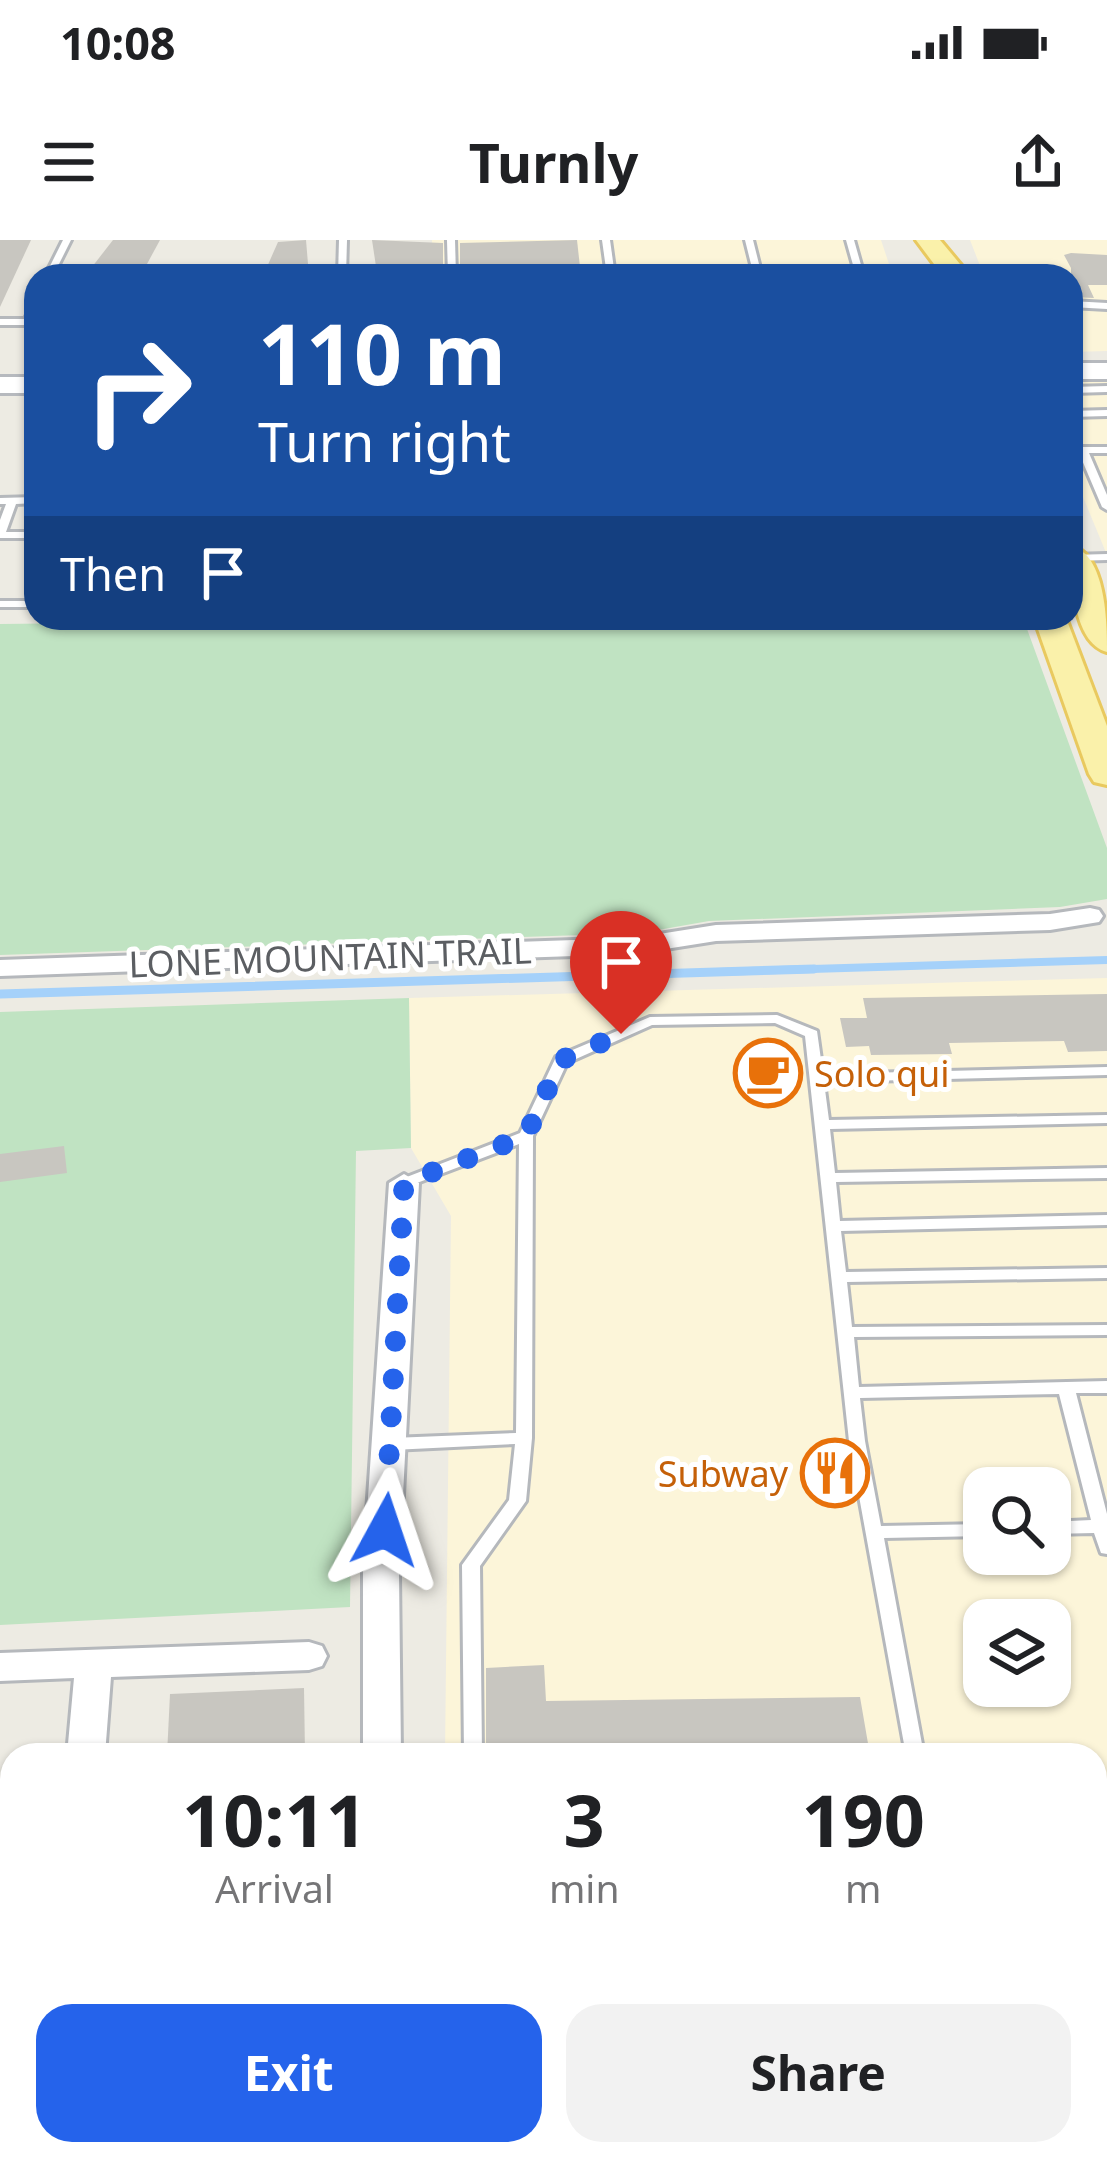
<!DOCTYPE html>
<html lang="en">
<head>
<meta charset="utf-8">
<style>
	body { margin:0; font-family:"Noto Sans",sans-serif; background:#f2f2f2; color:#202124; height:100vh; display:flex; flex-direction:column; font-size:45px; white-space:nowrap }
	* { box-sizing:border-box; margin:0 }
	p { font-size:39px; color:#757577 }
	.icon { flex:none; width:66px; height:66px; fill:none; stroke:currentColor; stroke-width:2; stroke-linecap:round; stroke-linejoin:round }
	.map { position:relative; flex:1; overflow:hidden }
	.side { position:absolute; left:0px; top:1503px; width:1107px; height:423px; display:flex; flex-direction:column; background:#fff; border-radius:36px 36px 0 0; box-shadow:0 3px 9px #0004 }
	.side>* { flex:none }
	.top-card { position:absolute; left:24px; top:24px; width:1059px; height:366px; border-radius:36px; box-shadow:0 3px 9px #0004; background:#1a4fa0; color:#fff; overflow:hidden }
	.controls { position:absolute; left:963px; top:1227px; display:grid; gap:24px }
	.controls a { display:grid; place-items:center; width:108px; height:108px; border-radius:24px; background:#fff; box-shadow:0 3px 9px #0004; font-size:60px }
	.pin { position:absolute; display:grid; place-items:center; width:102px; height:102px; color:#fff; margin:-123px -51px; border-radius:50% 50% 50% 0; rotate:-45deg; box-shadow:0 0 12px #0007 }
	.pin .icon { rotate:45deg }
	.me { position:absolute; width:132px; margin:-66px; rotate:5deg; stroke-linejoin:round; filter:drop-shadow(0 0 9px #0008) }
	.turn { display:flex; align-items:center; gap:42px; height:252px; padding:0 36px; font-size:54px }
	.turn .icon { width:156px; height:156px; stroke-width:2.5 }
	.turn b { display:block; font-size:84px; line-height:102px }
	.then { display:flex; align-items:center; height:114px; padding:0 36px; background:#0003; gap:24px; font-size:45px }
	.eta { display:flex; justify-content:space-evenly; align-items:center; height:204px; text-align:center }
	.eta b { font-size:72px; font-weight:700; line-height:84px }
	.primary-button { display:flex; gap:24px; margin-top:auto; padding:24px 36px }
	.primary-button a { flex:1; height:138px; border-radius:36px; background:#2563eb; color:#fff; font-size:48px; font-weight:700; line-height:138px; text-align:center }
	.primary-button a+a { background:#f2f2f2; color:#202124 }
	.status { display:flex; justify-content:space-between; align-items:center; height:84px; padding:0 60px; background:#fff; direction:ltr }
	.status svg { height:33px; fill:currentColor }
	header { display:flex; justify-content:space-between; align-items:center; height:156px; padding:0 36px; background:#fff; font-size:54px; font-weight:700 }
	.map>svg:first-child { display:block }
</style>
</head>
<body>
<div class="status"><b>10:08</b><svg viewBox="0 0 49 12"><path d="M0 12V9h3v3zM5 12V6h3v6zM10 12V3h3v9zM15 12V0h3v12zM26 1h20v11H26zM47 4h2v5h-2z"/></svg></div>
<header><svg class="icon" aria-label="menu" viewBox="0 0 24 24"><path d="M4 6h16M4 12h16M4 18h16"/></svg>Turnly<svg class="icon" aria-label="share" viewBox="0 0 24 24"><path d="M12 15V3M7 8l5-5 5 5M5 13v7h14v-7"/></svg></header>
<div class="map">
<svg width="1107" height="1924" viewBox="0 0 1107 1924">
	<rect width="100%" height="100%" fill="#edebe3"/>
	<g fill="#fcf5d9" fill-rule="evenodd">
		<polygon points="432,0 881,0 893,36 431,36"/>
		<polygon points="970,0 1107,0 1107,111 1071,112 1071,36 984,36"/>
		<polygon points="1107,137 1107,315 1071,228 1071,138"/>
		<path d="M1107,738V1924H440V1914H1095V1515H445L451,976L411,908L409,758ZM984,1248H1050V1314H984ZM984,1380H1050V1446H984Z"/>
	</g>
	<g fill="#c0e3c2">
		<polygon points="206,378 1023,378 1107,608 1107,659 1060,667 709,681 641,693 0,715 0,384 179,382 191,387"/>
		<polygon points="409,758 411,908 356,911 350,1367 0,1385 0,772"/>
	</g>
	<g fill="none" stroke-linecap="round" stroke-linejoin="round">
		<polyline stroke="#a5d1fa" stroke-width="8" points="717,732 1107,720"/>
		<polyline stroke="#a5d1fa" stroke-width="9" points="0,754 814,729"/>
	</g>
	<g fill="#c8c6c0">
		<polygon points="0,0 31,0 0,67"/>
		<polygon points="113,0 160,0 141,35 85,36"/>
		<polygon points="306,0 309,36 263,36 278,2"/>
		<polygon points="372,0 443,3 443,31 377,33"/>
		<polygon points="577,0 581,36 460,36 460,3"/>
		<polygon points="1071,13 1107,15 1107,45 1088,45 1094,58 1071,57 1071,28 1064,15"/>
		<polygon points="1107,754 1107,811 1068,812 1064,801 949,803 952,814 871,815 869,806 846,807 840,778 867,778 863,758"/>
		<polygon points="64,906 67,933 0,942 0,914"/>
		<polygon points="544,1425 546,1461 860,1457 870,1515 486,1515 486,1428"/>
		<polygon points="304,1448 305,1515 167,1515 170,1454"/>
	</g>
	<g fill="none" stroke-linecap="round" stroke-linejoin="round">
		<defs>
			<g id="lane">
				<polygon points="63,0 71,0 53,36 45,36"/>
				<polygon points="339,0 347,0 346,36 338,36"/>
				<polygon points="447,0 455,0 456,36 448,36"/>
				<polygon points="602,0 610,0 615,36 607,36"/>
				<polygon points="745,0 753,0 762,36 754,36"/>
				<polygon points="846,0 854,0 863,32 921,31 925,34 923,36 766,36 770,33 855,32"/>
				<polygon points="36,61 36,74 32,82 36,86 36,95 26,85 0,85 0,79 25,79 32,64"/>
				<polygon points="1071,61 1107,63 1107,69 1071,67"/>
				<polygon points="1107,146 1107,152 1071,153 1071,147"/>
				<polygon points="1107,170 1107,176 1071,177 1071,171"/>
				<polygon points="1083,207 1107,207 1107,213 1089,213 1107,255 1107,270 1102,267 1079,213 1071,214 1071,208"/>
				<polygon points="36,257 36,263 16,264 6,292 36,292 36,298 0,298 0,280 6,264 0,264 0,258"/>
				<polygon points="1107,314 1107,320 1071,321 1072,315"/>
				<rect x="0" y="361" width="36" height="6"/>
				<polygon points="777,775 817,791 823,834 1107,827 1107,835 824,842 829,880 1107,875 1107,883 830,889 835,933 1107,928 1107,938 836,942 840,981 1107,975 1107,985 841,991 846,1032 1107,1028 1107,1038 847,1042 852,1087 1107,1085 1107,1095 854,1097 859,1147 1107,1141 1107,1153 1076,1153 1107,1274 1107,1314 1101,1313 1094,1293 1050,1294 1050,1282 1091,1280 1059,1154 860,1158 865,1201 881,1286 984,1284 984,1296 884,1298 924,1515 906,1515 849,1201 805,796 775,783 652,785 567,823 533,896 532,1198 526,1261 480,1326 482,1515 464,1515 462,1325 509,1260 515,1204 392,1210 386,1208 384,1204 386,1200 392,1198 516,1193 519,904 409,946 399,946 397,943 399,940 520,893 556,817 650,777"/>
				<rect x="466" y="1914" width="22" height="10"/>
				<polygon points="977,1914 999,1914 1001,1924 979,1924"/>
			</g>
			<g id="street">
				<polygon points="1090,668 1099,670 1103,676 1099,682 1050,690 716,701 634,714 0,736 0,720 634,698 716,685 1050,674"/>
				<polygon points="404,934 419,943 399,1333 401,1515 363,1515 363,1333 389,943"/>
				<polygon points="309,1402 322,1406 327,1416 322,1426 309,1430 111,1437 105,1515 67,1515 74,1438 0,1441 0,1413"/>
				<polygon points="12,1738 12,1774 0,1775 0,1739"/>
				<polygon points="361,1914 405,1914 404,1924 360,1924"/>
			</g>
			<g id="secondary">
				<rect x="1071" y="123" width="36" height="16"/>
				<rect x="0" y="137" width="36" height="16"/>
			</g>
			<g id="primary">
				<polygon points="916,0 940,0 970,36 943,36"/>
				<path d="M1071,306C1106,314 1107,383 1107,412C1072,403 1071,335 1071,306Z"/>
				<polygon points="1034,378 1066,378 1107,486 1107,545 1094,542 1089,534"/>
			</g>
		</defs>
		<use href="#lane" stroke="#b5b8bc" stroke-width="6"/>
		<use href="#street" stroke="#b5b8bc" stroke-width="6"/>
		<use href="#secondary" stroke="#b6b9be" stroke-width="6"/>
		<use href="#primary" stroke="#e9c95f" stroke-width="6"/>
		<use href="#lane" fill="#fff" fill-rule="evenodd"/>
		<use href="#street" fill="#fff" fill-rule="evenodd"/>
		<use href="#secondary" fill="#fff" fill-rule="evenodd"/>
		<use href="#primary" fill="#faf1aa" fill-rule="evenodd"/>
	</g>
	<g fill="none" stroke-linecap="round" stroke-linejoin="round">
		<polyline stroke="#2563eb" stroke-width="21" stroke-dasharray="0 37.8" points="385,1290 404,943 526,896 561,820 621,794"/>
	</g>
	<defs>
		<symbol id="cafe-ring" viewBox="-11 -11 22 22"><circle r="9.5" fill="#fff" stroke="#e8710a" stroke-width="1.5"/><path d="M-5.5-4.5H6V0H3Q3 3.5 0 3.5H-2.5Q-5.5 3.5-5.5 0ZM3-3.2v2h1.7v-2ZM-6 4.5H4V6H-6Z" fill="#e8710a"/></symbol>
		<symbol id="restaurant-ring" viewBox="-11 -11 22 22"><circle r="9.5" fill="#fff" stroke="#e8710a" stroke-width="1.5"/><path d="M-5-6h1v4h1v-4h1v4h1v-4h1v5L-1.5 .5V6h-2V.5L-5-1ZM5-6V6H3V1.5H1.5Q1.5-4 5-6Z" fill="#e8710a"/></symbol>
	</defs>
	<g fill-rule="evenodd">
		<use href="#cafe-ring" x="730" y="795" width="76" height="76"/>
		<use href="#restaurant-ring" x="797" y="1195" width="76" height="76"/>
	</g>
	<g text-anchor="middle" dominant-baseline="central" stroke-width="10" stroke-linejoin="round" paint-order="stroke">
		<g font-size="36" fill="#5b5e62" stroke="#fff">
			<text transform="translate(330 717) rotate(-2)">LONE MOUNTAIN TRAIL</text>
		</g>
		<g font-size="36" fill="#c56008" stroke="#fff" text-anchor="start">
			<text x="814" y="833">Solo qui</text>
			<text x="788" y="1233" text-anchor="end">Subway</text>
		</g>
	</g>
</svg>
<div class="controls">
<a><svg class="icon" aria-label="search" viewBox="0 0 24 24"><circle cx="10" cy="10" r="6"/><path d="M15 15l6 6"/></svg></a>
<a><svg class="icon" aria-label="layers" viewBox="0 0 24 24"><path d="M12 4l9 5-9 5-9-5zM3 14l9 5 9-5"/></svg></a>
</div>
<div class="pin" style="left:621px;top:794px;background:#d93025"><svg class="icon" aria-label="arrive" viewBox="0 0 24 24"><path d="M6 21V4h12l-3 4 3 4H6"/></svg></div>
<svg class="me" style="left:385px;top:1290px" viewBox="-20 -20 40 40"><path d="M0-17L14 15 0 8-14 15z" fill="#2563eb" stroke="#fff" stroke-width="4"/></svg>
<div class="top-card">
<div class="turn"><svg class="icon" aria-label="right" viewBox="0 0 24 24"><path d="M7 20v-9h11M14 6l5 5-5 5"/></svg><div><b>110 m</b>Turn right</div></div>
<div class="then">Then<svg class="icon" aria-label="arrive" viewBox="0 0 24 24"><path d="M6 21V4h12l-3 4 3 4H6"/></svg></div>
</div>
<section class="side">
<div class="eta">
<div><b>10:11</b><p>Arrival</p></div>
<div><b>3</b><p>min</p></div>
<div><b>190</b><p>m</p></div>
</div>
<div class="primary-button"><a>Exit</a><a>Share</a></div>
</section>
</div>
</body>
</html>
